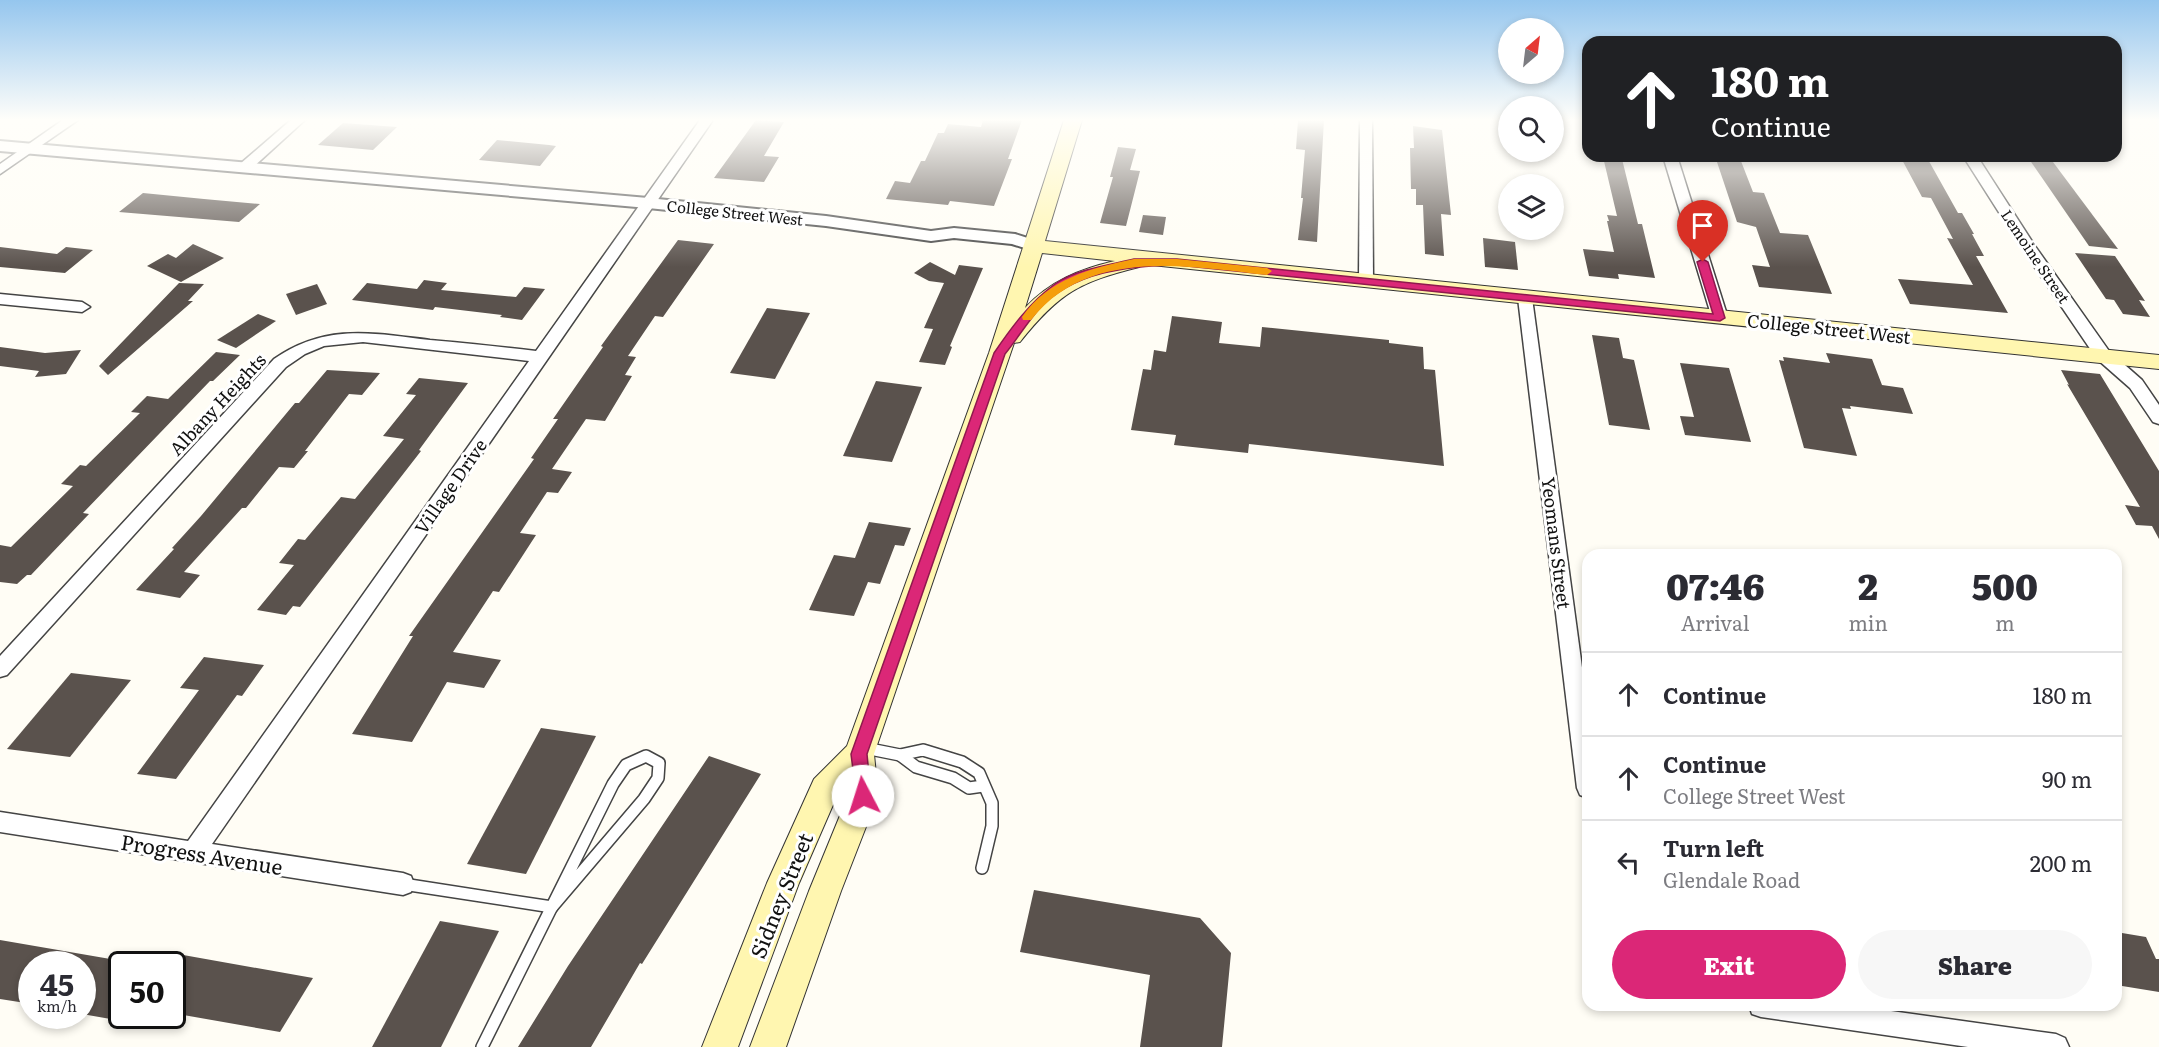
<!DOCTYPE html>
<html lang="en">
<head>
<meta charset="utf-8">
<style>
	body { margin:0; font-family:Literata,serif; background:#f7f7f7; color:#2b2b33; height:100vh; display:flex; flex-direction:column; font-size:22px; white-space:nowrap }
	* { box-sizing:border-box; margin:0 }
	p { font-size:20px; color:#7c7c81 }
	.icon { flex:none; width:33px; height:33px; fill:none; stroke:currentColor; stroke-width:2; stroke-linecap:round; stroke-linejoin:round }
	.map { position:relative; flex:1; overflow:hidden }
	.details { position:absolute; left:1582px; top:549px; width:540px; height:462px; display:flex; flex-direction:column; background:#fff; border-radius:18px; box-shadow:0 3px 9px #0003 }
	.details>* { flex:none }
	.guide { position:absolute; left:1582px; top:36px; width:540px; height:126px; border-radius:18px; box-shadow:0 3px 9px #0003; background:#202124; color:#fff; overflow:hidden }
	.needle { width:39px; rotate:28deg }
	.controls { position:absolute; left:1498px; top:18px; display:grid; gap:12px }
	.controls a { display:grid; place-items:center; width:66px; height:66px; border-radius:50%; background:#fff; box-shadow:0 3px 9px #0003; font-size:30px }
	.speed { position:absolute; left:18px; top:951px; display:flex; gap:12px; font-size:30px; font-weight:700; text-align:center }
	.speed>* { display:grid; place-content:center; width:78px; height:78px; border-radius:50%; background:#fff; box-shadow:0 3px 9px #0003; line-height:1 }
	.speed small { font-size:15px; font-weight:400 }
	.speed .limit { border:3px solid #111; border-radius:9px; background:#fff; color:#111 }
	.pin { position:absolute; display:grid; place-items:center; width:51px; height:51px; color:#fff; margin:-62px -26px; border-radius:50% 50% 50% 0; rotate:-45deg; box-shadow:0 0 6px #0007 }
	.pin .icon { rotate:45deg }
	.me { position:absolute; width:66px; margin:-33px; rotate:355deg; stroke-linejoin:round; filter:drop-shadow(0 0 4px #0008) }
	.turn { display:flex; align-items:center; gap:21px; height:126px; padding:0 30px; font-size:27px }
	.turn .icon { width:78px; height:78px; stroke-width:2.5 }
	.turn b { display:block; font-size:42px; line-height:51px }
	.eta { display:flex; justify-content:space-evenly; align-items:center; height:102px; text-align:center }
	.eta b { font-size:36px; font-weight:800; line-height:42px }
	.action { display:flex; gap:12px; margin-top:auto; padding:12px 30px }
	.action a { flex:1; height:69px; border-radius:36px; background:#db2777; color:#fff; font-size:24px; font-weight:800; line-height:69px; text-align:center }
	.action a+a { background:#f7f7f7; color:#2b2b33 }
	ul { padding:0; list-style:none }
	li { display:flex; align-items:center; gap:18px; height:84px; padding:0 30px; border-top:2px solid #e1e1e2 }
	li div { flex:1 }
	li b { display:block; font-size:22px }
	li em { font-style:normal }
	.map>svg:first-child { display:block }
</style>
</head>
<body>
<div class="map">
<svg width="2159" height="1047" viewBox="0 0 2159 1047">
	<rect width="100%" height="100%" fill="#fffdf5"/>
	<g fill="#5a524d">
		<polygon points="756,120 784,122 764,156 779,157 764,182 714,178"/>
		<polygon points="983,120 1022,120 1008,159 1012,159 994,206 950,201 948,205 886,199 895,181 910,183 921,161 925,161 938,133 944,133 948,124 981,127"/>
		<polygon points="1298,120 1324,120 1317,242 1298,240 1303,198 1301,198 1305,150 1296,149"/>
		<polygon points="343,123 397,127 373,150 318,145"/>
		<polygon points="1413,126 1442,130 1451,215 1441,214 1444,256 1425,254 1423,205 1416,205 1416,189 1411,189 1410,148 1414,148"/>
		<polygon points="497,140 549,145 556,146 540,166 479,160"/>
		<polygon points="1118,147 1136,149 1130,170 1140,171 1126,226 1100,223 1113,177 1110,177"/>
		<polygon points="1715,156 1739,156 1753,192 1764,193 1780,233 1808,235 1832,294 1759,287 1752,265 1770,267 1756,227 1737,222"/>
		<polygon points="1900,156 1925,156 1930,163 1958,213 1962,213 1974,234 1972,234 1984,256 1976,256 2008,313 1910,304 1898,279 1973,285 1947,238 1953,239 1931,198 1922,197"/>
		<polygon points="2027,156 2050,158 2118,249 2089,246"/>
		<polygon points="1603,157 1622,159 1638,224 1642,224 1655,278 1618,274 1619,279 1589,276 1583,249 1614,252 1607,221 1609,221 1607,215 1617,216"/>
		<polygon points="143,193 204,199 260,204 239,222 119,212"/>
		<polygon points="1143,215 1166,217 1163,235 1139,232"/>
		<polygon points="1483,238 1515,242 1518,270 1485,267"/>
		<polygon points="678,240 714,244 663,317 655,316 628,356 636,357 625,375 632,376 605,421 586,419 552,469 572,472 558,493 547,492 520,533 536,535 499,592 493,591 453,652 501,660 484,688 447,682 412,742 352,734 413,636 409,636 534,459 531,458 558,419 553,419 603,347 601,346"/>
		<polygon points="193,244 224,258 181,282 147,266 168,254 176,258"/>
		<polygon points="0,247 57,254 66,247 93,250 65,273 0,267"/>
		<polygon points="2075,253 2115,256 2145,301 2139,300 2150,317 2123,314 2114,300 2106,299"/>
		<polygon points="930,262 955,275 959,265 983,268 950,346 952,347 945,365 919,362 933,329 924,328 944,283 929,281 914,273"/>
		<polygon points="424,280 447,283 441,290 516,297 524,287 545,289 522,320 500,317 502,315 435,307 433,310 352,300 367,283 417,289"/>
		<polygon points="179,283 204,284 188,301 193,301 108,375 99,366"/>
		<polygon points="317,284 327,304 296,315 286,294"/>
		<polygon points="767,308 810,313 775,379 730,373"/>
		<polygon points="258,314 276,321 236,348 217,340"/>
		<polygon points="1172,316 1222,322 1219,343 1260,347 1262,327 1389,340 1389,343 1423,347 1424,369 1435,370 1444,466 1249,444 1248,453 1174,445 1176,435 1131,430 1143,369 1151,370 1154,350 1166,352"/>
		<polygon points="1592,335 1619,338 1623,358 1634,360 1650,430 1609,425"/>
		<polygon points="0,347 45,353 81,350 66,374 35,377 39,371 0,366"/>
		<polygon points="216,352 240,355 213,381 210,381 83,513 89,514 31,575 27,575 17,584 0,582 0,545 11,547 73,486 61,484 80,465 86,466 140,413 131,412 147,396 168,399"/>
		<polygon points="1826,353 1872,359 1882,385 1903,388 1913,414 1850,406 1851,409 1842,408 1857,456 1804,448 1779,360 1784,361 1783,357 1830,363"/>
		<polygon points="1680,363 1729,368 1751,442 1685,435 1680,416 1694,417"/>
		<polygon points="327,370 380,373 362,395 349,394 305,451 308,451 294,468 279,467 246,508 242,508 184,572 200,575 180,598 136,590 174,549 172,548 201,516 295,403 299,403"/>
		<polygon points="2061,370 2100,374 2159,471 2159,539 2152,526 2136,525 2125,505 2140,507 2067,384 2069,385"/>
		<polygon points="419,378 468,383 419,450 421,451 300,607 293,606 286,615 257,610 294,565 279,563 298,539 305,540 341,497 355,499 404,439 383,436 416,395 406,394"/>
		<polygon points="876,381 922,387 892,462 843,456"/>
		<polygon points="869,522 911,528 904,546 895,545 880,584 868,582 854,616 809,610 834,555 855,558"/>
		<polygon points="204,657 264,665 242,696 237,695 176,779 137,774 199,690 180,688"/>
		<polygon points="71,673 131,680 70,757 7,749"/>
		<polygon points="541,728 596,736 526,874 467,864"/>
		<polygon points="709,756 761,774 642,964 640,963 591,1047 518,1047 568,966"/>
		<polygon points="1034,890 1200,918 1231,953 1222,1047 1140,1047 1150,975 1020,952"/>
		<polygon points="440,921 499,931 441,1047 372,1047"/>
		<polygon points="2116,932 2146,937 2156,959 2159,959 2159,992 2116,985"/>
		<polygon points="0,940 122,961 122,1021 82,1014 82,964 32,964 32,1004 0,999"/>
		<polygon points="172,953 313,978 280,1032 172,1013"/>
	</g>
	<g fill="none" stroke-linecap="round" stroke-linejoin="round">
		<defs>
			<g id="service">
				<polyline points="865,748 900,755 923,750 962,762 979,773 992,803 992,826 982,868"/>
				<polyline points="900,755 916,767 953,778 969,788 983,786"/>
				<polyline points="403,884 552,907"/>
				<polyline points="482,1047 613,784 626,765 646,756 659,763 658,778 644,799 552,907"/>
			</g>
			<g id="minor">
				<polygon points="63,120 78,120 0,174 0,164"/>
				<polygon points="291,120 305,120 250,170 240,170 238,167 240,164"/>
				<path d="M700,120H713L212,844L403,873L411,876L414,884L411,892L403,895L0,832V812L188,841L529,361L363,342L324,346L305,354L286,367L7,675L0,677V656L274,359C326,323 372,333 430,340C466,343 501,347 536,351Z"/>
				<polygon points="1360,120 1372,120 1373,282 1366,286 1359,282"/>
				<polygon points="1663,156 1677,156 1728,318 1725,321 1715,321 1712,318"/>
				<polygon points="1963,156 1977,156 2035,246 2109,351 2142,380 2159,405 2159,424 2153,422 2130,388 2097,359 2021,247"/>
				<polygon points="1525,293 1532,298 1588,712 1588,798 1580,795 1577,788 1518,298"/>
				<polygon points="0,294 82,302 90,307 82,312 0,304"/>
				<polygon points="1749,1005 1848,1005 2056,1034 2065,1038 2069,1047 1968,1047 1761,1017 1752,1014"/>
			</g>
			<polygon id="tertiary" points="0,141 648,198 826,216 931,231 954,228 1015,234 1040,242 1043,246 1040,250 1034,251 1012,244 954,238 931,241 826,226 648,208 0,151"/>
			<path id="secondary" d="M1064,120H1082L1045,241L2159,355V369L1142,264L1139,267C1079,282 1059,293 1020,342L1014,343L874,754L878,796L841,891L786,1047H750L809,891L848,796L847,787L836,798L799,883L738,1047H702L767,883L814,779L847,746L989,353ZM1042,253L1115,261C1080,269 1050,281 1025,308Z"/>
		</defs>
		<use href="#service" stroke="#444" stroke-width="14"/>
		<use href="#minor" stroke="#444" stroke-width="3"/>
		<use href="#tertiary" stroke="#444" stroke-width="4"/>
		<use href="#secondary" stroke="#333" stroke-width="2"/>
		<use href="#service" stroke="#fff" stroke-width="11"/>
		<use href="#minor" fill="#fff" fill-rule="evenodd"/>
		<use href="#tertiary" fill="#fff" fill-rule="evenodd"/>
		<use href="#secondary" fill="#fff6b0" fill-rule="evenodd"/>
	</g>
	<linearGradient id="sky" x2="0" y2="1"><stop stop-color="#95c6ee"/><stop offset="0.45" stop-color="#fffefa"/><stop offset="1" stop-color="#fffefa" stop-opacity="0"/></linearGradient>
	<rect width="2159" height="267" fill="url(#sky)"/>
	<path fill="#db2777" stroke="#8e194d" stroke-width="1.5" d="M1134,259H1177L1713,314L1697,262L1703,259L1708,262L1725,318L1720,321L1177,265C1129,266 1074,271 1039,309C1027,323 1017,339 1005,354L867,754L871,796L869,801L863,803L857,801L851,754L994,353C1011,328 1030,302 1055,284C1077,269 1109,265 1134,259Z"/>
	<path fill="#f59e0b" d="M1134,259H1177L1267,268L1272,271L1267,275C1187,266 1088,247 1031,320H1023L1022,317C1048,279 1091,268 1134,259Z"/>
	<g text-anchor="middle" dominant-baseline="central" stroke-width="6" stroke-linejoin="round" paint-order="stroke">
		<g font-size="15" fill="#111" stroke="#fff">
			<text transform="translate(735 212) rotate(6)">College Street West</text>
			<text transform="translate(2036 256) rotate(56)">Lemoine Street</text>
		</g>
		<g font-size="18" fill="#111" stroke="#fff">
			<text transform="translate(1829 328) rotate(6)">College Street West</text>
			<text transform="translate(217 404) rotate(-47)">Albany Heights</text>
			<text transform="translate(450 486) rotate(-55)">Village Drive</text>
			<text transform="translate(1557 543) rotate(83)">Yeomans Street</text>
		</g>
		<g font-size="21" fill="#111" stroke="#fff">
			<text transform="translate(202 853) rotate(9)">Progress Avenue</text>
			<text transform="translate(780 895) rotate(-68)">Sidney Street</text>
		</g>
	</g>
</svg>
<div class="controls">
<a><svg class="needle" viewBox="-14 -14 28 28"><path d="M0-13l5 13h-10z" fill="#e53935"/><path d="M0 13l5-13h-10z" fill="#7c7c81"/></svg></a>
<a><svg class="icon" aria-label="search" viewBox="0 0 24 24"><circle cx="10" cy="10" r="6"/><path d="M15 15l6 6"/></svg></a>
<a><svg class="icon" aria-label="layers" viewBox="0 0 24 24"><path d="M12 4l9 5-9 5-9-5zM3 14l9 5 9-5"/></svg></a>
</div>
<div class="speed"><div>45<small>km/h</small></div><div class="limit">50</div></div>
<div class="pin" style="left:1703px;top:262px;background:#d93025"><svg class="icon" aria-label="arrive" viewBox="0 0 24 24"><path d="M6 21V4h12l-3 4 3 4H6"/></svg></div>
<svg class="me" style="left:863px;top:796px" viewBox="-20 -20 40 40"><circle r="19" fill="#fff"/><path d="M0-13L10 11 0 6-10 11z" fill="#db2777"/></svg>
<div class="guide">
<div class="turn"><svg class="icon" aria-label="ahead" viewBox="0 0 24 24"><path d="M12 20V5M6 11l6-6 6 6"/></svg><div><b>180 m</b>Continue</div></div>
</div>
<section class="details">
<div class="eta">
<div><b>07:46</b><p>Arrival</p></div>
<div><b>2</b><p>min</p></div>
<div><b>500</b><p>m</p></div>
</div>
<ul>
<li><svg class="icon" aria-label="ahead" viewBox="0 0 24 24"><path d="M12 20V5M6 11l6-6 6 6"/></svg><div><b>Continue</b></div><em>180 m</em></li>
<li><svg class="icon" aria-label="ahead" viewBox="0 0 24 24"><path d="M12 20V5M6 11l6-6 6 6"/></svg><div><b>Continue</b><p>College Street West</p></div><em>90 m</em></li>
<li><svg class="icon" aria-label="left" viewBox="0 0 24 24"><path d="M17 20v-9H6M10 6l-5 5 5 5"/></svg><div><b>Turn left</b><p>Glendale Road</p></div><em>200 m</em></li>
</ul>
<div class="action"><a>Exit</a><a>Share</a></div>
</section>
</div>
</body>
</html>
